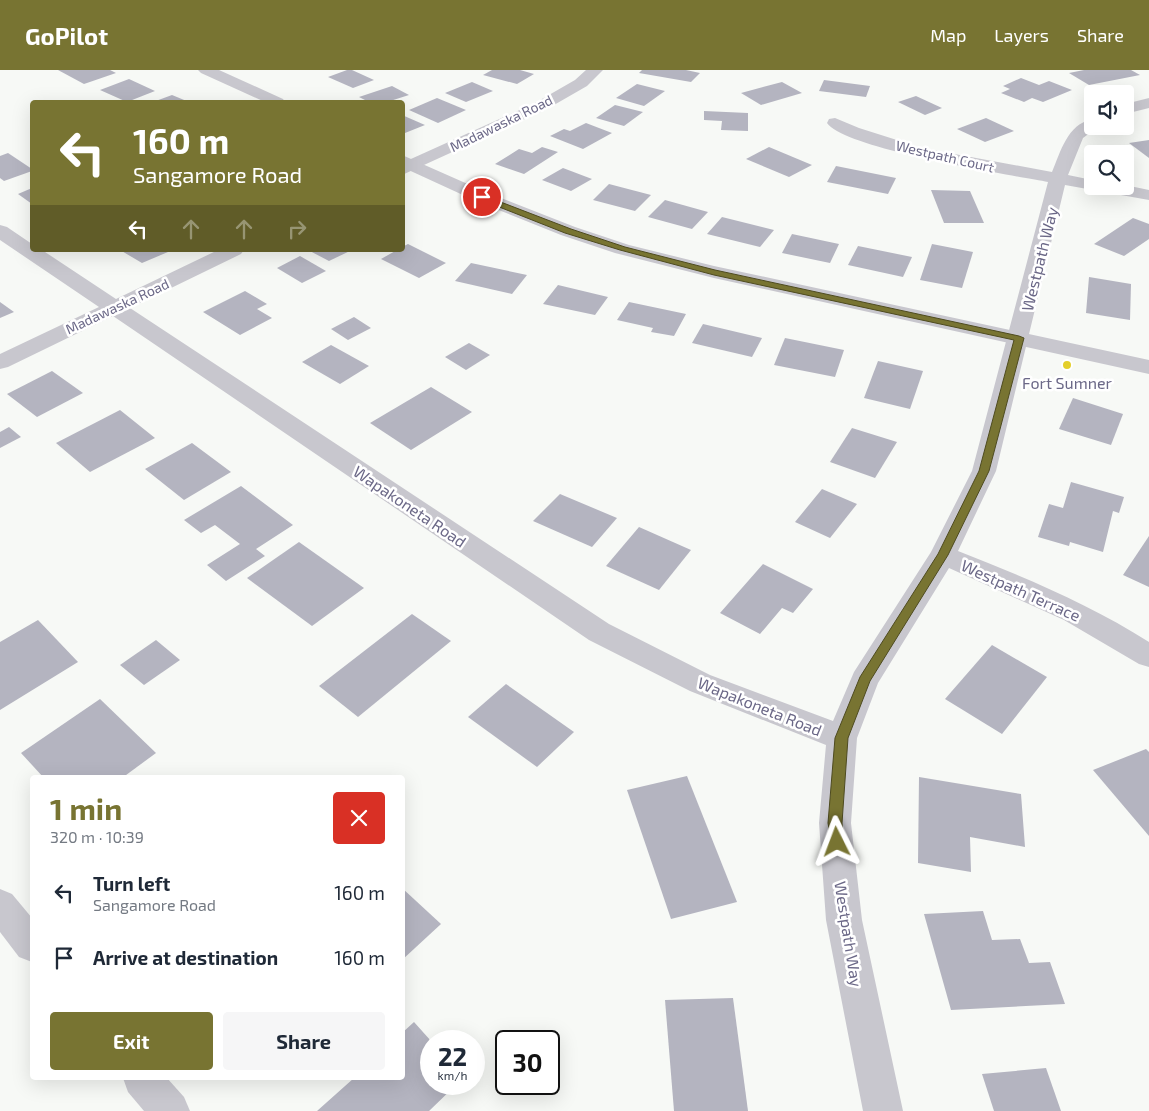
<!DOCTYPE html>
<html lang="en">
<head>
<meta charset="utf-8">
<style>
	body { margin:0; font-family:"Exo 2",sans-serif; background:#f6f6f7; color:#1f2937; height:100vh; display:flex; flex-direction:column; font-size:19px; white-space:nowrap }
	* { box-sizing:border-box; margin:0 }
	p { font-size:16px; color:#747a83 }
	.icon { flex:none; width:28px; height:28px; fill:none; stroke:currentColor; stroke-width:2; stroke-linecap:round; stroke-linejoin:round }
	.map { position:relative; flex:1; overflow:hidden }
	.sheet { position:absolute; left:30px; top:705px; width:375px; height:305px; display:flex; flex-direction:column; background:#fff; border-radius:5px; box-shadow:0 5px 20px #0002 }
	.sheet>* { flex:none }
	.top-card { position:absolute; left:30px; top:30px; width:375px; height:152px; border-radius:5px; box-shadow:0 5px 20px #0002; background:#787432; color:#fff; overflow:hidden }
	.fabs { position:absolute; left:1084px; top:15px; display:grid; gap:10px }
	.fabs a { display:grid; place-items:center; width:50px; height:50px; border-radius:5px; background:#fff; box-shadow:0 5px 20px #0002; font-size:25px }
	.speed { position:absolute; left:420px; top:960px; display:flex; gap:10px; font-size:25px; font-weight:700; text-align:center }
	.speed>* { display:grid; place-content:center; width:65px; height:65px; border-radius:50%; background:#fff; box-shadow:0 5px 20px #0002; line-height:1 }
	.speed small { font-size:12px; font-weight:400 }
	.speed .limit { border:2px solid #111; border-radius:8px; background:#fff; color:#111 }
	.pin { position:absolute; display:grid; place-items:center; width:42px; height:42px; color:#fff; margin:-21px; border:2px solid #fff; border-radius:50%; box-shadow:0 1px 5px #0007 }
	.me { position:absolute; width:55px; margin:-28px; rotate:357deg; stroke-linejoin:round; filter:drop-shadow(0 0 4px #0008) }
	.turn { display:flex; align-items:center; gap:18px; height:105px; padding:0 20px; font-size:22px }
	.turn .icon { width:65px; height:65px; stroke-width:2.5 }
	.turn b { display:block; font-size:35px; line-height:42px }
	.lanes { display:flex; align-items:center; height:48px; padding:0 20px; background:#0003; justify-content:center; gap:25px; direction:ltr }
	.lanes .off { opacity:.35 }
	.round { display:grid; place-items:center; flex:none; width:52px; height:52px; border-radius:5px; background:#f6f6f7 }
	.summary { display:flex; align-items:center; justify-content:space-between; height:85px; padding:0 20px }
	h1 { font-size:30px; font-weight:700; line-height:38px; color:#787432 }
	.cta { display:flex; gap:10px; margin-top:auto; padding:10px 20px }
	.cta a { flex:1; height:58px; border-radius:5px; background:#787432; color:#fff; font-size:20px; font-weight:700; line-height:58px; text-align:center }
	.cta a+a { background:#f6f6f7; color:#1f2937 }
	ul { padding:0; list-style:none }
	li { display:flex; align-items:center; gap:15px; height:65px; padding:0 20px }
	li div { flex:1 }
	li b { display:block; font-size:19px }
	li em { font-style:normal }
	header { display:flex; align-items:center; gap:30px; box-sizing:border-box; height:70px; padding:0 25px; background:#787432; color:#fff }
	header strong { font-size:24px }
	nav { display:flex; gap:28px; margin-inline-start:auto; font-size:18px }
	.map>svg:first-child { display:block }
</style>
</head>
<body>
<header>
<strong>GoPilot</strong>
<nav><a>Map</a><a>Layers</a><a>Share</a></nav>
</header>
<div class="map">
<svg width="1149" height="1041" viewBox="0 0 1149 1041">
	<rect width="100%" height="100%" fill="#f7f9f6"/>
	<g fill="#b4b4c0">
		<polygon points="58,0 110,0 116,3 84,14"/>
		<polygon points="347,0 352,0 374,10 353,18 328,7"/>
		<polygon points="492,0 520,0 534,4 517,14 483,5"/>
		<polygon points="642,0 686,0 700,3 691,12 639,3"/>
		<polygon points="1084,0 1131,0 1140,5 1089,15 1069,3"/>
		<polygon points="1021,8 1039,15 1049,11 1072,20 1043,32 1032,28 1024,32 1001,23 1010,19 1003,16"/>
		<polygon points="129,9 155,21 127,32 100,20"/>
		<polygon points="824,10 870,16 866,27 819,21"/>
		<polygon points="472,12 493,21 466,32 445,23"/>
		<polygon points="782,12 802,23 761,35 741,23"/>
		<polygon points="637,14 665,21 644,36 616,28"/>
		<polygon points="392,16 409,25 387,32 369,32 359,27"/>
		<polygon points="172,25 189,32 153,32"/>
		<polygon points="916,26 942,38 925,45 898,32"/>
		<polygon points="437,28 466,40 438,53 409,40"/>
		<polygon points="615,35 643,42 624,56 596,48"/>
		<polygon points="704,41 748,43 748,61 721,60 722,51 704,50"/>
		<polygon points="402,45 425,55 405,63 402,62"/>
		<polygon points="986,48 1014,61 985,72 957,59"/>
		<polygon points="586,53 612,63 583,79 550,66 564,59 570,61"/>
		<polygon points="1149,70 1149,88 1129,73"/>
		<polygon points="542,77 558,82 524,104 495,94 519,79 532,83"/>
		<polygon points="769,77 812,95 789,107 746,89"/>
		<polygon points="8,83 32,99 32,101 4,111 0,108 0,86"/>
		<polygon points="836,96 896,108 888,124 827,112"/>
		<polygon points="563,98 592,109 571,121 542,110"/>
		<polygon points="609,114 651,125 635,141 593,130"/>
		<polygon points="32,118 32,134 18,124"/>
		<polygon points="931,120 970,121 984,153 944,153"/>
		<polygon points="665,130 708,142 692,159 648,147"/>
		<polygon points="722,147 774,160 760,177 707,164"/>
		<polygon points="1133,148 1149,154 1149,169 1124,186 1094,174"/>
		<polygon points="792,164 839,174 830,193 782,183"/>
		<polygon points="408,174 446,193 419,208 381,189 397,180 402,180 402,177"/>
		<polygon points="932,174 973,182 962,218 920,210"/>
		<polygon points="858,176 912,187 903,207 848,195"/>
		<polygon points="120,180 165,180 168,182 142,193"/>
		<polygon points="308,180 352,180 329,191"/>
		<polygon points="300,186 326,201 302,213 277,198"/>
		<polygon points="471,193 527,205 512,224 455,211"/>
		<polygon points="1089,207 1131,214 1130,250 1086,243"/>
		<polygon points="558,215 608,227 595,245 543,234"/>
		<polygon points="245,221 267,234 257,239 272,248 240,265 203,242"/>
		<polygon points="0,232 14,242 0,248"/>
		<polygon points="629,232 686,244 674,266 651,262 653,258 617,250"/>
		<polygon points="354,247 371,258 348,270 331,259"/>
		<polygon points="703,254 762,268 752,287 692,273"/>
		<polygon points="785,268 844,280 835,307 774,295"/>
		<polygon points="469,273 490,285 466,300 445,287"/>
		<polygon points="331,275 369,296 340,314 302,292"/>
		<polygon points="878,291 923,301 910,339 864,328"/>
		<polygon points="52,301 83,323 37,347 7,324"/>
		<polygon points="431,317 472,342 411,380 370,353"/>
		<polygon points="1073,328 1123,344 1111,375 1059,359"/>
		<polygon points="120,340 155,368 90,402 56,373"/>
		<polygon points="9,357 21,367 0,378 0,362"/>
		<polygon points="852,358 897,372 875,408 830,392"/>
		<polygon points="192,373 231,402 184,430 145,399"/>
		<polygon points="1071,412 1124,427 1119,443 1113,441 1103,482 1070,472 1069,476 1038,467 1049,434 1063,438"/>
		<polygon points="241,416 293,455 256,479 265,486 226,511 207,495 240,474 215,455 201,463 184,450"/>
		<polygon points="822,419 857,434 830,468 795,452"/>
		<polygon points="560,424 617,448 592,477 533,451"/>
		<polygon points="639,457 691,480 659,520 606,496"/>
		<polygon points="1149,466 1149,517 1123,505"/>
		<polygon points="299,472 364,518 312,556 247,508"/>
		<polygon points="763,494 813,519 793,543 782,538 760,564 720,543"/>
		<polygon points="412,544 451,571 358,647 319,616"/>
		<polygon points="38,550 78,592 0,640 0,572"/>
		<polygon points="156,570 180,590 144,615 120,595"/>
		<polygon points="992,575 1047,607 1002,664 945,629"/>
		<polygon points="506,614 574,662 537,697 468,647"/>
		<polygon points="100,629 156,683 122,708 44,708 21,683"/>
		<polygon points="1146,679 1149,682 1149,766 1093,700"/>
		<polygon points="687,706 737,832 671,849 627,720"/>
		<polygon points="919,707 1021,724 1025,777 970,767 971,802 918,793"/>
		<polygon points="402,818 441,854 402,890"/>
		<polygon points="983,841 992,870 1020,869 1029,893 1050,892 1065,934 951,940 924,844"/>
		<polygon points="733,928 748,1041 674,1041 665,930"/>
		<polygon points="414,952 431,971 431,1014 457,1014 429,1041 317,1041 354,1008 402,1008 402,963"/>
		<polygon points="1046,998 1061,1041 994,1041 982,1004"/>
	</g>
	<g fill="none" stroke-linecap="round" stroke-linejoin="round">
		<g fill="#c8c7ce" fill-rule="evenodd">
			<polygon points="586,0 603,0 587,16 547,39 402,105 402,93 535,33 575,10"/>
			<polygon points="1149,28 1149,38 1125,44 1125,34"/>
			<path d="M835,48L859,58L922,78L1052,102C1061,81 1067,55 1092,49V56H1099L1083,68L1068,105L1092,110V116L1125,115L1149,120V130L1065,115L996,401L958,481C1024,507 1089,534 1149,572V597L1139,594L1064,550L949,498L878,613L857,668L851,753L862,850L903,1041H863L826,850L819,753L826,675L690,621L589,570L113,246L8,297L0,299V284L99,237L0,170V155L7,157L32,174V180H42L116,229L218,180H244L241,184L130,238L609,554L710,605L833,651L854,602L931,482L972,401L1048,112C1011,105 845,79 827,53L829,49Z"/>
			<polygon points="0,819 12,824 32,848 32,892 19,887 0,862"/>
			<polygon points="123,1008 167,1008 184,1027 190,1041 144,1041 128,1022"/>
		</g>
		<g fill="#c8c7ce" fill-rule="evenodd">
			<polygon points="198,0 219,0 283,29 285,32 265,32 201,3"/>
			<polygon points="402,85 488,123 575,157 629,175 714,196 1149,290 1149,304 714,208 615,183 561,165 476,131 402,97"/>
		</g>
	</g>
	<polygon fill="#787432" stroke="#4e4b20" points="479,126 485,126 571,159 625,177 715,200 1019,266 1024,268 989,401 948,485 870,611 848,668 842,753 844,772 842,777 837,779 832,777 828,753 835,668 860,607 938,484 979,401 1014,270 714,205 620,180 565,163 479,129"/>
	<circle fill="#e4cf2b" stroke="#fff" stroke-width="2" cx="1067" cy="295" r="5"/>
	<g text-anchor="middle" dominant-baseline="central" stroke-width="5" stroke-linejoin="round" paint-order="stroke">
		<g font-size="14" fill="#6b6887" stroke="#fff">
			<text transform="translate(501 53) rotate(-26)">Madawaska Road</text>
			<text transform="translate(945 86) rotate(13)">Westpath Court</text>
			<text transform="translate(117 236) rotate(-25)">Madawaska Road</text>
		</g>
		<g font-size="16" fill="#6b6887" stroke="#fff">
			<text transform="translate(1039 189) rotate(-76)">Westpath Way</text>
			<text transform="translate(410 436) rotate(34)">Wapakoneta Road</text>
			<text transform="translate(1021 520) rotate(24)">Westpath Terrace</text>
			<text transform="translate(760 636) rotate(22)">Wapakoneta Road</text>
			<text transform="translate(849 864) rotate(81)">Westpath Way</text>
		</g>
		<g font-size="16" fill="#6b6887" stroke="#fff">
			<text x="1067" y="312">Fort Sumner</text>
		</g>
	</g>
</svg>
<div class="fabs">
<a><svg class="icon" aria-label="sound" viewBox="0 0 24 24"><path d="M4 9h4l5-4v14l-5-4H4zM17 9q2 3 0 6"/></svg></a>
<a><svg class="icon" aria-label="search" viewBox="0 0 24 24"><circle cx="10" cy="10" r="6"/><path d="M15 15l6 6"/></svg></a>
</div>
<div class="speed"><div>22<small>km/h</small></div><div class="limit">30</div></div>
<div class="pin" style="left:482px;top:127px;background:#d93025"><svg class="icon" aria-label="arrive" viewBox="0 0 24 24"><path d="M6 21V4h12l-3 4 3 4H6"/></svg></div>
<svg class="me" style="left:837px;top:772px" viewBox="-20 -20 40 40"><path d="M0-17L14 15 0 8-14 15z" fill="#787432" stroke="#fff" stroke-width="4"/></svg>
<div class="top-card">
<div class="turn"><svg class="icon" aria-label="left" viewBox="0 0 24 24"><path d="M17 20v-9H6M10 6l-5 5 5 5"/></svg><div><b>160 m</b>Sangamore Road</div></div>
<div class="lanes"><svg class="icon" aria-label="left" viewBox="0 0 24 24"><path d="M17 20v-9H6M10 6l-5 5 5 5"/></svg><svg class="icon off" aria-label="ahead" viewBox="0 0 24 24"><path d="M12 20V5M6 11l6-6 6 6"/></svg><svg class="icon off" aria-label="ahead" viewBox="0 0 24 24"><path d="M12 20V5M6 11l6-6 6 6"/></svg><svg class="icon off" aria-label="right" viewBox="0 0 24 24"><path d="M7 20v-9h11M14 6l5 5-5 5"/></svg></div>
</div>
<section class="sheet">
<div class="summary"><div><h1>1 min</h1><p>320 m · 10:39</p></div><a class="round" style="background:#d93025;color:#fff"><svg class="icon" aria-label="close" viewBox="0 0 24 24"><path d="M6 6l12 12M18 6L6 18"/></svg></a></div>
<ul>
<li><svg class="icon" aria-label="left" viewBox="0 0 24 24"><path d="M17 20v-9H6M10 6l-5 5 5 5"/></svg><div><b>Turn left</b><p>Sangamore Road</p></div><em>160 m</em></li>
<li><svg class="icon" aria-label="arrive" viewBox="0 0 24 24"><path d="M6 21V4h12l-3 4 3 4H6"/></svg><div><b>Arrive at destination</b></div><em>160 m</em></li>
</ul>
<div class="cta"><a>Exit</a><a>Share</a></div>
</section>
</div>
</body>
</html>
